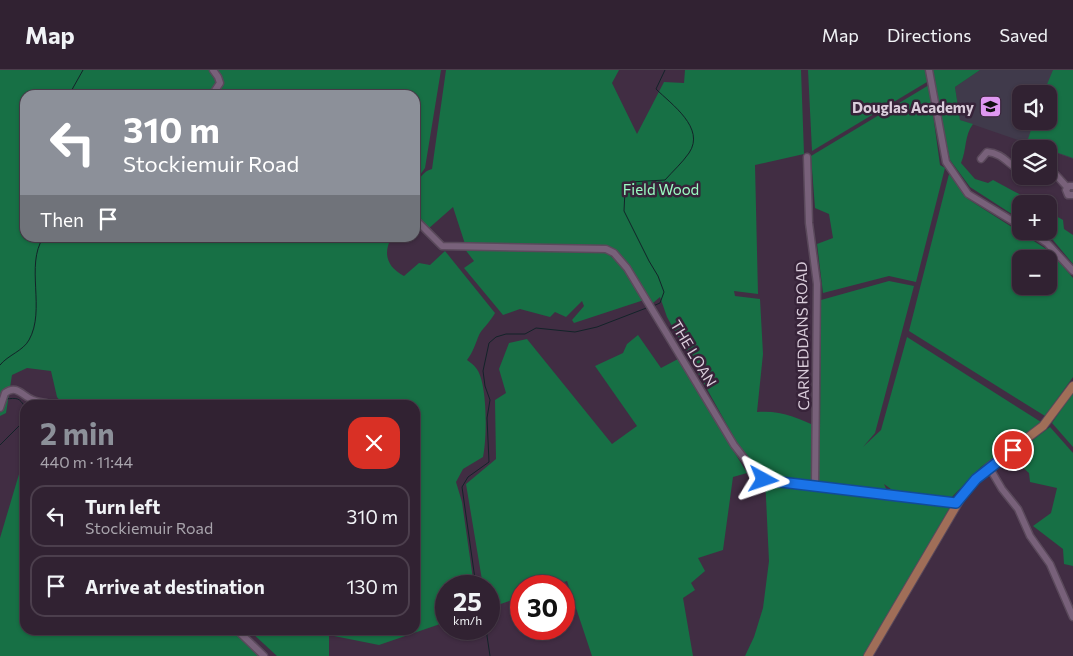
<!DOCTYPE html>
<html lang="en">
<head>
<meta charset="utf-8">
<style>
	body { margin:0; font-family:Commissioner,sans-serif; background:#392a3a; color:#f1f3f6; height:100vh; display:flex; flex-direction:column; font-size:19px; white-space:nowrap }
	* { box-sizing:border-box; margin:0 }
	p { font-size:16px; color:#a8a4ac }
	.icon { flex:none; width:28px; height:28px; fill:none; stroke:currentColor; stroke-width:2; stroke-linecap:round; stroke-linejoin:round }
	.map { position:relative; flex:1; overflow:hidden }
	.sheet { position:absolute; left:20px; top:330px; width:400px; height:235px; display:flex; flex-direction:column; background:#312232; border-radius:15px; box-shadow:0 1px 4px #0004,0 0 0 1px #4c3f4d }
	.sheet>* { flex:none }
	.guide { position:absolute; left:20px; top:20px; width:400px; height:152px; border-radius:15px; box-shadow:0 1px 4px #0004,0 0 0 1px #4c3f4d; background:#8c9099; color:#fff; overflow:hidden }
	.buttons { position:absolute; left:1012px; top:15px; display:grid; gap:10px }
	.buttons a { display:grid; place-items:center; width:45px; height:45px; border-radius:10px; background:#312232; box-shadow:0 1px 4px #0004,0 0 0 1px #4c3f4d; font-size:25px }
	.speed { position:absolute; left:435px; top:505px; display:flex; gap:10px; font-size:25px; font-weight:700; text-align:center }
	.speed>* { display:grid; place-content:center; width:65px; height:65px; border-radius:50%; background:#312232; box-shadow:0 1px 4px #0004,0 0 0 1px #4c3f4d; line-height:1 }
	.speed small { font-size:12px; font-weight:400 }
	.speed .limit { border:8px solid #d22; background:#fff; color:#111 }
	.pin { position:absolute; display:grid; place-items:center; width:42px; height:42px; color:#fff; margin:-21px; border:2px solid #fff; border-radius:50%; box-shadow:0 1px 5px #0007 }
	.me { position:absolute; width:55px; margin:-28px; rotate:95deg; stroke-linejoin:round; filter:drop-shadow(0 0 4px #0008) }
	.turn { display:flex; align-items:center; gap:18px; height:105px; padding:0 20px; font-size:22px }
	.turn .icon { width:65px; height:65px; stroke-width:2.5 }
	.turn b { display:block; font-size:35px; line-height:42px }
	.then { display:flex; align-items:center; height:48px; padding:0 20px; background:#0003; gap:10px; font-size:19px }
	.round { display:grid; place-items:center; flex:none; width:52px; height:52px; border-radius:15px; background:#392a3a }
	.headline { display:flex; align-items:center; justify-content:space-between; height:85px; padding:0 20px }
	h1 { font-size:30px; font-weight:700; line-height:38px; color:#8c9099 }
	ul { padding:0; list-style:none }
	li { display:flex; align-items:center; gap:15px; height:62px; margin:0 10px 8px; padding:0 10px; border:2px solid #4c3f4d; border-radius:15px }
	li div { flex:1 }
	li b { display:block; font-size:19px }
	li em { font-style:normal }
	header { display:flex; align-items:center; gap:30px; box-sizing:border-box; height:70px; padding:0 25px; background:#312232; border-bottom:1px solid #4c3f4d }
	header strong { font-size:24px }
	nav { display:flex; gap:28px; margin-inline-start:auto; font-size:18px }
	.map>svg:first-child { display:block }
</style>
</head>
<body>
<header>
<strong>Map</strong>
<nav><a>Map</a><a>Directions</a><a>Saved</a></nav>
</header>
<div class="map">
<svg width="1073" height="586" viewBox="0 0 1073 586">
	<rect width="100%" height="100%" fill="#412d43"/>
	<path fill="#403a4b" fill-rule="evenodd" d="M980,0H1073V89L960,50L955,17ZM1021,24H1049V51H1021Z"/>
	<g fill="#177045" fill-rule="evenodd">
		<path d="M0,0H441L425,98L415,112V25H25V168H391C383,184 387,197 404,206L419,193L430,195L445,181L495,243C491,251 481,260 479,265C475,275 473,282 467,290C470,292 474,295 476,298C488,312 487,369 483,387L463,399L456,412L462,432L474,516H446V552L379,575L329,565V586H277L249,560H415V335H63L57,327L51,301L27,298L12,305L6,343L0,346Z"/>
		<path d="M446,0H619L612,13L637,64L664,12L684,13L685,0H801L804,84L755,95L758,224L734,221L735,226L760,229L763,284L757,342C781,340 798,348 820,358L821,230L889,211L914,216L875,363L863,377L881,360L907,267L1041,352L981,397L951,428L895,422L884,414L890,427L949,436V439L864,586H745L754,567L763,538L769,491L765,407L746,387L737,373L667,247L660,227L653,233L621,186L610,178L465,174L453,137L428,159L417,148L419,145C410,132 415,103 432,99Z"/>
		<polygon points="808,0 926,0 927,12 812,81"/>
		<path d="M931,0H980L955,17L960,50L973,54C964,66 967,79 961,93L975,109L988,113L993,110L1021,125L1029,126L1035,134H1021V150L970,117L950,90Z"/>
		<polygon points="1053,0 1073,0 1073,88 1027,72 1034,51 1049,51 1049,24 1043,24"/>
		<polygon points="929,15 940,95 945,98 916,212 889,206 823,223 817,174 833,168 829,144 815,138 811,86"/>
		<path d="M949,104L968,129L1051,182L1073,208V307L1045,346L909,261ZM1021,189H1049V216H1021Z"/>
		<polygon points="1049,142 1063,150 1064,159 1073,165 1073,194 1053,170 1039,161 1049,161"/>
		<polygon points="464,178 606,182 623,197 644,230 574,253 572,250 584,236 582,231 566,247 555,242 550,247 520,239 503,245 464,198 474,191"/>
		<polygon points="638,265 661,298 678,289 747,403 733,407 723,480 698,488 705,501 691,513 695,520 683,528 693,586 592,586 567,511 552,516 521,516 521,527 489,538 489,516 483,516 466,414 496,389 495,330 506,323 499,299 509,273 527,269 612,374 637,356 595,296 623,283 627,274"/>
		<polygon points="1073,322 1073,377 1052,353"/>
		<polygon points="1050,357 1073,383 1073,496 1064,494 1063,479 1033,456 1051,443 1057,418 1030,412 1029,403 1021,396 1023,393 1013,385"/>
		<polygon points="25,384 25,560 231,560 260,586 0,586 0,468"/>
	</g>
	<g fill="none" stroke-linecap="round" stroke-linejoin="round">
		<g stroke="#132329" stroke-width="1">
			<polyline points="69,25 83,0"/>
			<path d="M653,236L660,233L664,222L658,206L649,191L624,141L625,120L630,112L665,110C673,101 682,93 689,83C706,58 671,34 656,19L665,0"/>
			<path d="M0,295C8,285 23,281 29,270C46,240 25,195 43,168"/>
			<path d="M6,329C17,328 19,327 25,337"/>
			<polyline points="0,375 25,350"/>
			<polyline points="476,516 462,417 468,407 489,392 487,348 490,330 485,316 483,301 489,273 496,267 506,264 525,264 536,258 575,262 597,257 649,237"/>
			<polyline points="486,559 490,586"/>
		</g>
		<defs>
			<g id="minor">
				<polyline points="929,0 946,92 968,124 1021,156"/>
				<polyline points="212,25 220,13 218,7 213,0"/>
				<polyline points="807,87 809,153 817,214 815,415"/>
				<path d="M981,89L987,82C1003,83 1008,95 1021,101"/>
				<polyline points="1049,102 1056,105 1067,117"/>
				<polyline points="1073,116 1069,116 1066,120 1068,125 1073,125"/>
				<polyline points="415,149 442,176 606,179 614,183 627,198 734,375 755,402 764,410 956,433"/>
				<polyline points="1029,161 1047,173 1073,201"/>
				<path d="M0,338L5,323C17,314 22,326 33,330C39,333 46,332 52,335"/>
				<polyline points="989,397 1002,419 1018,439 1030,466 1050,494 1073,547"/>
				<polyline points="237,560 264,586"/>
			</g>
			<polyline id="major" points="868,586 965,421 989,397 1043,356 1073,316"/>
		</defs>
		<use href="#minor" stroke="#5a495b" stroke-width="9"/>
		<use href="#major" stroke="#5a495b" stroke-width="10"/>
		<use href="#minor" stroke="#78617a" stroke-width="6"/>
		<use href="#major" stroke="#a06e58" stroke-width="8"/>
	</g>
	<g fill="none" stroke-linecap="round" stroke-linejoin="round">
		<defs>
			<polyline id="route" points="764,410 956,433 976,409 1013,380"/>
		</defs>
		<use href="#route" stroke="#114b97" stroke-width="12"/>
		<use href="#route" stroke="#1a73e8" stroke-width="9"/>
	</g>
	<defs>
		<symbol id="school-square" viewBox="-11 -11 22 22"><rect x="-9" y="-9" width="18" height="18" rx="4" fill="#df98f1" stroke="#372339"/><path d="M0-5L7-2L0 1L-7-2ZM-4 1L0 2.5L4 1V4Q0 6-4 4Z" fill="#111"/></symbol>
	</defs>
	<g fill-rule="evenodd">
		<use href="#school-square" x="978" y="24" width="25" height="25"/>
	</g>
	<g text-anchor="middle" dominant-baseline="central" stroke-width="5" stroke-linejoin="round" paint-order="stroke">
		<g font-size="15" font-weight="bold" fill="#dacddb" stroke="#372339" text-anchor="end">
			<text x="974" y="37">Douglas Academy</text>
		</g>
		<g font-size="15" fill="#9cfcc3" stroke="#372339">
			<text x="661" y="119">Field Wood</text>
		</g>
		<g font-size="15" fill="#dacddb" stroke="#372339">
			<text transform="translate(802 266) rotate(-91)">CARNEDDANS ROAD</text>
			<text transform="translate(694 283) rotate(59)">THE LOAN</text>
		</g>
	</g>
</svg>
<div class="buttons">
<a><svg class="icon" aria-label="sound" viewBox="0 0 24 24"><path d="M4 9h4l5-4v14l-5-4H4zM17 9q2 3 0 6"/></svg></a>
<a><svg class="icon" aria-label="layers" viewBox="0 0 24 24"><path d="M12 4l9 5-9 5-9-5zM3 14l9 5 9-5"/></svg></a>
<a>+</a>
<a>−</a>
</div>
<div class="speed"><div>25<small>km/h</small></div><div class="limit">30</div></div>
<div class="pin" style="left:1013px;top:380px;background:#d93025"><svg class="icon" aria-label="arrive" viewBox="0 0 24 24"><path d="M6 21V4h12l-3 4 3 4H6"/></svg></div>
<svg class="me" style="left:764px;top:410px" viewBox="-20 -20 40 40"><path d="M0-17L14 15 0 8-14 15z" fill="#1a73e8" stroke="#fff" stroke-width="4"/></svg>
<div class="guide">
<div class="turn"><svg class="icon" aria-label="left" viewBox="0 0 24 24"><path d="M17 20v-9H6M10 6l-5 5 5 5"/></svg><div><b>310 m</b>Stockiemuir Road</div></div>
<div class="then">Then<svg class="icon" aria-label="arrive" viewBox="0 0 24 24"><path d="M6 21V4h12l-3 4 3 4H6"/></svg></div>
</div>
<section class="sheet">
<div class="headline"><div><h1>2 min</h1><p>440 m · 11:44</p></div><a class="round" style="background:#d93025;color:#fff"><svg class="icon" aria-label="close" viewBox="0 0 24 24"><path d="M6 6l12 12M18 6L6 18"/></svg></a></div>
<ul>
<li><svg class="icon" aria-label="left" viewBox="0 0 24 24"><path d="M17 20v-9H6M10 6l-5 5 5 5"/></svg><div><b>Turn left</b><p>Stockiemuir Road</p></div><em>310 m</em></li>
<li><svg class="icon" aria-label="arrive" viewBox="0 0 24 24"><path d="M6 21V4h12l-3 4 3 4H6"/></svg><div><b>Arrive at destination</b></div><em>130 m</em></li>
</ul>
</section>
</div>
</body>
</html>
